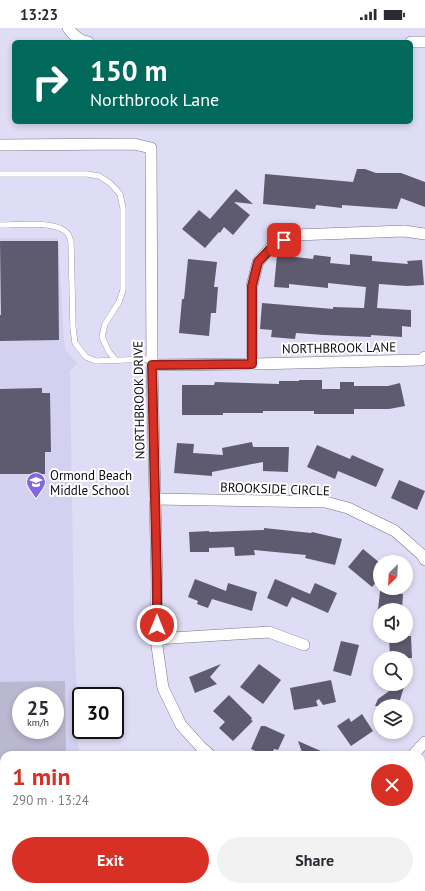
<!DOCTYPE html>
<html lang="en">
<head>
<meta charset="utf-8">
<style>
	body { margin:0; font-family:"PT Sans",sans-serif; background:#f2f2f3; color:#2b2b33; height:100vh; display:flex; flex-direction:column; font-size:15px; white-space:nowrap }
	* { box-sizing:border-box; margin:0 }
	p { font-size:13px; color:#7c7c81 }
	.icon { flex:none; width:22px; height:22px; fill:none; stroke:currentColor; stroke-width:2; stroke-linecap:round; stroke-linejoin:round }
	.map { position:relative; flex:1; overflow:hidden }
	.sheet { position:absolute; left:0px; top:723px; width:425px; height:140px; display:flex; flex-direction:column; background:#fff; border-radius:12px 12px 0 0; box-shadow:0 2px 6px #0003 }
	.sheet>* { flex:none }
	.top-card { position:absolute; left:12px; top:12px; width:401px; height:84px; border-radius:6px; box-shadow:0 2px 6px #0003; background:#00695c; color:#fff; overflow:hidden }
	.needle { width:26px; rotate:204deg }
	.controls { position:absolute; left:373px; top:527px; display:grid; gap:8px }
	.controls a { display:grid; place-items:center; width:40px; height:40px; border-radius:50%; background:#fff; box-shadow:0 2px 6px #0003; font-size:20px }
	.speed { position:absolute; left:12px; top:659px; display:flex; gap:8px; font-size:20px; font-weight:700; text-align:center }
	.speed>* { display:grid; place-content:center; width:52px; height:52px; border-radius:50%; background:#fff; box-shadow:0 2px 6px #0003; line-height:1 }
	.speed small { font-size:10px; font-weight:400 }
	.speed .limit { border:2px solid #111; border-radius:6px; background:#fff; color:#111 }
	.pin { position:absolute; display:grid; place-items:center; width:34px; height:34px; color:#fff; margin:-17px; border-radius:8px; box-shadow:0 2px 6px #0006 }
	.me { position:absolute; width:44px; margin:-22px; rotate:0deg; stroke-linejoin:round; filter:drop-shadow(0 0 3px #0008) }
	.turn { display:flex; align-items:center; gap:14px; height:84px; padding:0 12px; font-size:18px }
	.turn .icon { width:52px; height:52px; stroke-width:2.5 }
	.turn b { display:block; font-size:28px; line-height:34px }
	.round { display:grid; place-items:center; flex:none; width:42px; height:42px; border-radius:21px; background:#f2f2f3 }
	.summary { display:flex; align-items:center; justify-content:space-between; height:68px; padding:0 12px }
	h1 { font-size:24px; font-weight:700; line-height:30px; color:#d93025 }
	.cta { display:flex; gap:8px; margin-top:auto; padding:8px 12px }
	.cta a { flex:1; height:46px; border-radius:24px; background:#d93025; color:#fff; font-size:16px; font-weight:700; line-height:46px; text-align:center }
	.cta a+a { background:#f2f2f3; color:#2b2b33 }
	.status { display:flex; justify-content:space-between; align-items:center; height:28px; padding:0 20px; background:#fff; direction:ltr }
	.status svg { height:11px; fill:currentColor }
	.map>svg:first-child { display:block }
</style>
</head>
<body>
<div class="status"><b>13:23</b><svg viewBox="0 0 49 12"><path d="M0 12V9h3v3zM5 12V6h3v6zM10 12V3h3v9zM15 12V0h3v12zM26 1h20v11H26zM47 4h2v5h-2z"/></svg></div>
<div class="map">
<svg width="425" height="863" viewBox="0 0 425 863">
	<rect width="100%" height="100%" fill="#dfdcf5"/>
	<path fill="#d4d0f0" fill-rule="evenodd" d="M0,210H58L64,312L65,321L77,335L70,343L74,599L79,727H4V859H83L84,863H0ZM21,668H55V702H21Z"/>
	<path fill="#bab7d0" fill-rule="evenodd" d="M65,653L66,727H4V856H0V654ZM21,668H55V702H21Z"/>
	<g fill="#5e5b70">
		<polygon points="357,141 365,141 376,145 401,145 425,154 425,179 401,170 397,181 342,177 342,180 316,177 315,181 263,176 265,146 353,154"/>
		<polygon points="236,161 253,176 234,174 250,187 233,207 224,199 220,205 219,204 205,220 182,201 199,182 210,191"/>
		<polygon points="0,213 58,213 59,312 0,313 0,287 1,287"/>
		<polygon points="350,226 372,228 372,233 408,236 407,233 422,232 424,257 407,258 379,256 377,280 411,282 411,299 402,298 402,309 371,307 371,309 324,307 296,305 295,311 271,309 272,302 260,301 262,275 333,281 333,279 364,280 366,259 328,255 328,260 289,256 289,260 274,259 277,227 313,231 314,227 331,229 330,235 350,237"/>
		<polygon points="188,231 217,234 214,259 218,259 216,285 211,285 209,308 179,305 182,271 184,271"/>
		<polygon points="299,352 322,352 322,361 340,361 340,354 354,354 354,358 388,358 400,355 405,378 389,381 354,381 354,386 314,386 314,383 263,383 263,385 223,385 223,387 182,387 182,357 214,357 215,354 279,356 279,353 299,353"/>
		<polygon points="42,360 42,365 50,365 51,424 45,424 45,446 0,446 0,361"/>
		<polygon points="252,414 253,419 289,419 288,444 263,443 263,434 212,444 212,448 174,445 177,415 194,416 193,425 223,427 222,420"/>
		<polygon points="317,417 350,431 352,427 384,441 376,459 338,443 335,451 307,439"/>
		<polygon points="399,452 425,463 417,482 391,470"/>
		<polygon points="264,500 311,505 312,504 342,511 335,537 305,530 306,527 254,522 255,527 235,528 234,519 209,520 209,524 190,524 189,504 209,503 209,504 264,502"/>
		<polygon points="363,521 380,535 380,550 372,559 348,539"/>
		<polygon points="195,551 226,563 228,555 257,564 252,583 212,571 208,580 197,576 198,573 188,569"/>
		<polygon points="275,551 310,566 315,555 337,565 328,585 292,569 287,579 267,570"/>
		<polygon points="380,563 403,566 402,582 378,582"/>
		<polygon points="389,608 411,608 412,630 390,630"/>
		<polygon points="341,613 359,617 351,648 333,643"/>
		<polygon points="221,636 210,649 217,656 195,665 189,649"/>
		<polygon points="259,636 281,652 263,676 240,659"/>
		<polygon points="331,652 336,674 323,677 319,671 316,673 318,678 294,682 290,660"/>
		<polygon points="399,656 405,656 398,678 375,678 378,671"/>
		<polygon points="229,667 252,690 251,692 253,693 233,713 219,700 225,694 213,683"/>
		<polygon points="362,686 373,703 351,718 337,698 349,690 351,694"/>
		<polygon points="261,698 265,698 285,707 278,722 274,721 271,727 264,727 251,721"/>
		<polygon points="298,713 330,727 303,727"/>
	</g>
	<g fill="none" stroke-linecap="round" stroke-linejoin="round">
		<defs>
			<g id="lane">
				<polyline points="0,146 87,146 99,148 110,155 120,166 123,180 123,262 119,274 105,296 102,309 109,324 116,332"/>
				<path d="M0,197C16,197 53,193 65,203C68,205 70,210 71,214L73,300L75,315L86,329L96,333L152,331"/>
			</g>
			<g id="street">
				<path d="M68,0C73,7 79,13 88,14"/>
				<polyline points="411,14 425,14"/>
				<polyline points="0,117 134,116 151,120 152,337 157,556 156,611 163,660 181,697 201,719 210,727"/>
				<polyline points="425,206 404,203 295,207 273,217 258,234 252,258 252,336 421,332 425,329"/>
				<polyline points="152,337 252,336"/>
				<polyline points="155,471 325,474 348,480 395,503 422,527 425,532"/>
				<polyline points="156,611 269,604 304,617"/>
				<polyline points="413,727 425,714"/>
				<polyline points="364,859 366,863"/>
			</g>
		</defs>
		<use href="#lane" stroke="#77758b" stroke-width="6"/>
		<use href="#street" stroke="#77758b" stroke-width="12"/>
		<use href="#lane" stroke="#fff" stroke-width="5.5"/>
		<use href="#street" stroke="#fff" stroke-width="11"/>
	</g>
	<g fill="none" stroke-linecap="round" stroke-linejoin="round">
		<defs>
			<polyline id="route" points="157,597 157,556 152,337 252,336 252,258 258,234 274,217 284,212"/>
		</defs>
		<use href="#route" stroke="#8d1f18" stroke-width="10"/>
		<use href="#route" stroke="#d93025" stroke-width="7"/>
	</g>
	<defs>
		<symbol id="school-pin" viewBox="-11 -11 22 30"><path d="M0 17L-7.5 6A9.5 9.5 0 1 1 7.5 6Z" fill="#8366e1" stroke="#fff"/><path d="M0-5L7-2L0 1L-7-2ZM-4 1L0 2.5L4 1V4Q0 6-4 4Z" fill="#fff"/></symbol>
	</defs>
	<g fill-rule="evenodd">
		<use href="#school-pin" x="25" y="443" width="22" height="30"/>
	</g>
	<g text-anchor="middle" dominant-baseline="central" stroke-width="4" stroke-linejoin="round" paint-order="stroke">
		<g font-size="13" fill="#0c0b13" stroke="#fff">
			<text transform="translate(339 320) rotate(-1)">NORTHBROOK LANE</text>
			<text transform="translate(139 372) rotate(-91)">NORTHBROOK DRIVE</text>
			<text transform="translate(275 461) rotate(2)">BROOKSIDE CIRCLE</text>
		</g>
		<g font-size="13" fill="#0c0b13" stroke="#fff" text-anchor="start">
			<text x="50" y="447">Ormond Beach<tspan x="50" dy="15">Middle School</tspan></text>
		</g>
	</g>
</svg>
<div class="controls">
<a><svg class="needle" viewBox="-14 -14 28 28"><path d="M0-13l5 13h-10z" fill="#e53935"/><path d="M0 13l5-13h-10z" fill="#7c7c81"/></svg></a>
<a><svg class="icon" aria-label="sound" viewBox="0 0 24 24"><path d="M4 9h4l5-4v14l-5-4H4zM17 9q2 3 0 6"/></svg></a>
<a><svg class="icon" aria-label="search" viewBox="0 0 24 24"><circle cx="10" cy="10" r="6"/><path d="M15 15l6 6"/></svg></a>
<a><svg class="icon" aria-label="layers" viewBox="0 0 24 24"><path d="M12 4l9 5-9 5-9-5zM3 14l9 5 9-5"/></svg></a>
</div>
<div class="speed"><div>25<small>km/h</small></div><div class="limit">30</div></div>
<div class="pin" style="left:284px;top:212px;background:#d93025"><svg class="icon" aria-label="arrive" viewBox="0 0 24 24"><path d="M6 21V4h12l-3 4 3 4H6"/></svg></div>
<svg class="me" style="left:157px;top:597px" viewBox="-20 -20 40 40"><circle r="17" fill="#d93025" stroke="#fff" stroke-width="3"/><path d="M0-11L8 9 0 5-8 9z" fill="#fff"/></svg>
<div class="top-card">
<div class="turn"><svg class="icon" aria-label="right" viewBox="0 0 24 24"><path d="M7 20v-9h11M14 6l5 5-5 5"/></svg><div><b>150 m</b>Northbrook Lane</div></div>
</div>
<section class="sheet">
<div class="summary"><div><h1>1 min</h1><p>290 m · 13:24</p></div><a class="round" style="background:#d93025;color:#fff"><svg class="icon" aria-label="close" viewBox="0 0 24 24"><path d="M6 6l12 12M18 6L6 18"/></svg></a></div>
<div class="cta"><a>Exit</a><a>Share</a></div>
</section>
</div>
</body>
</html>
